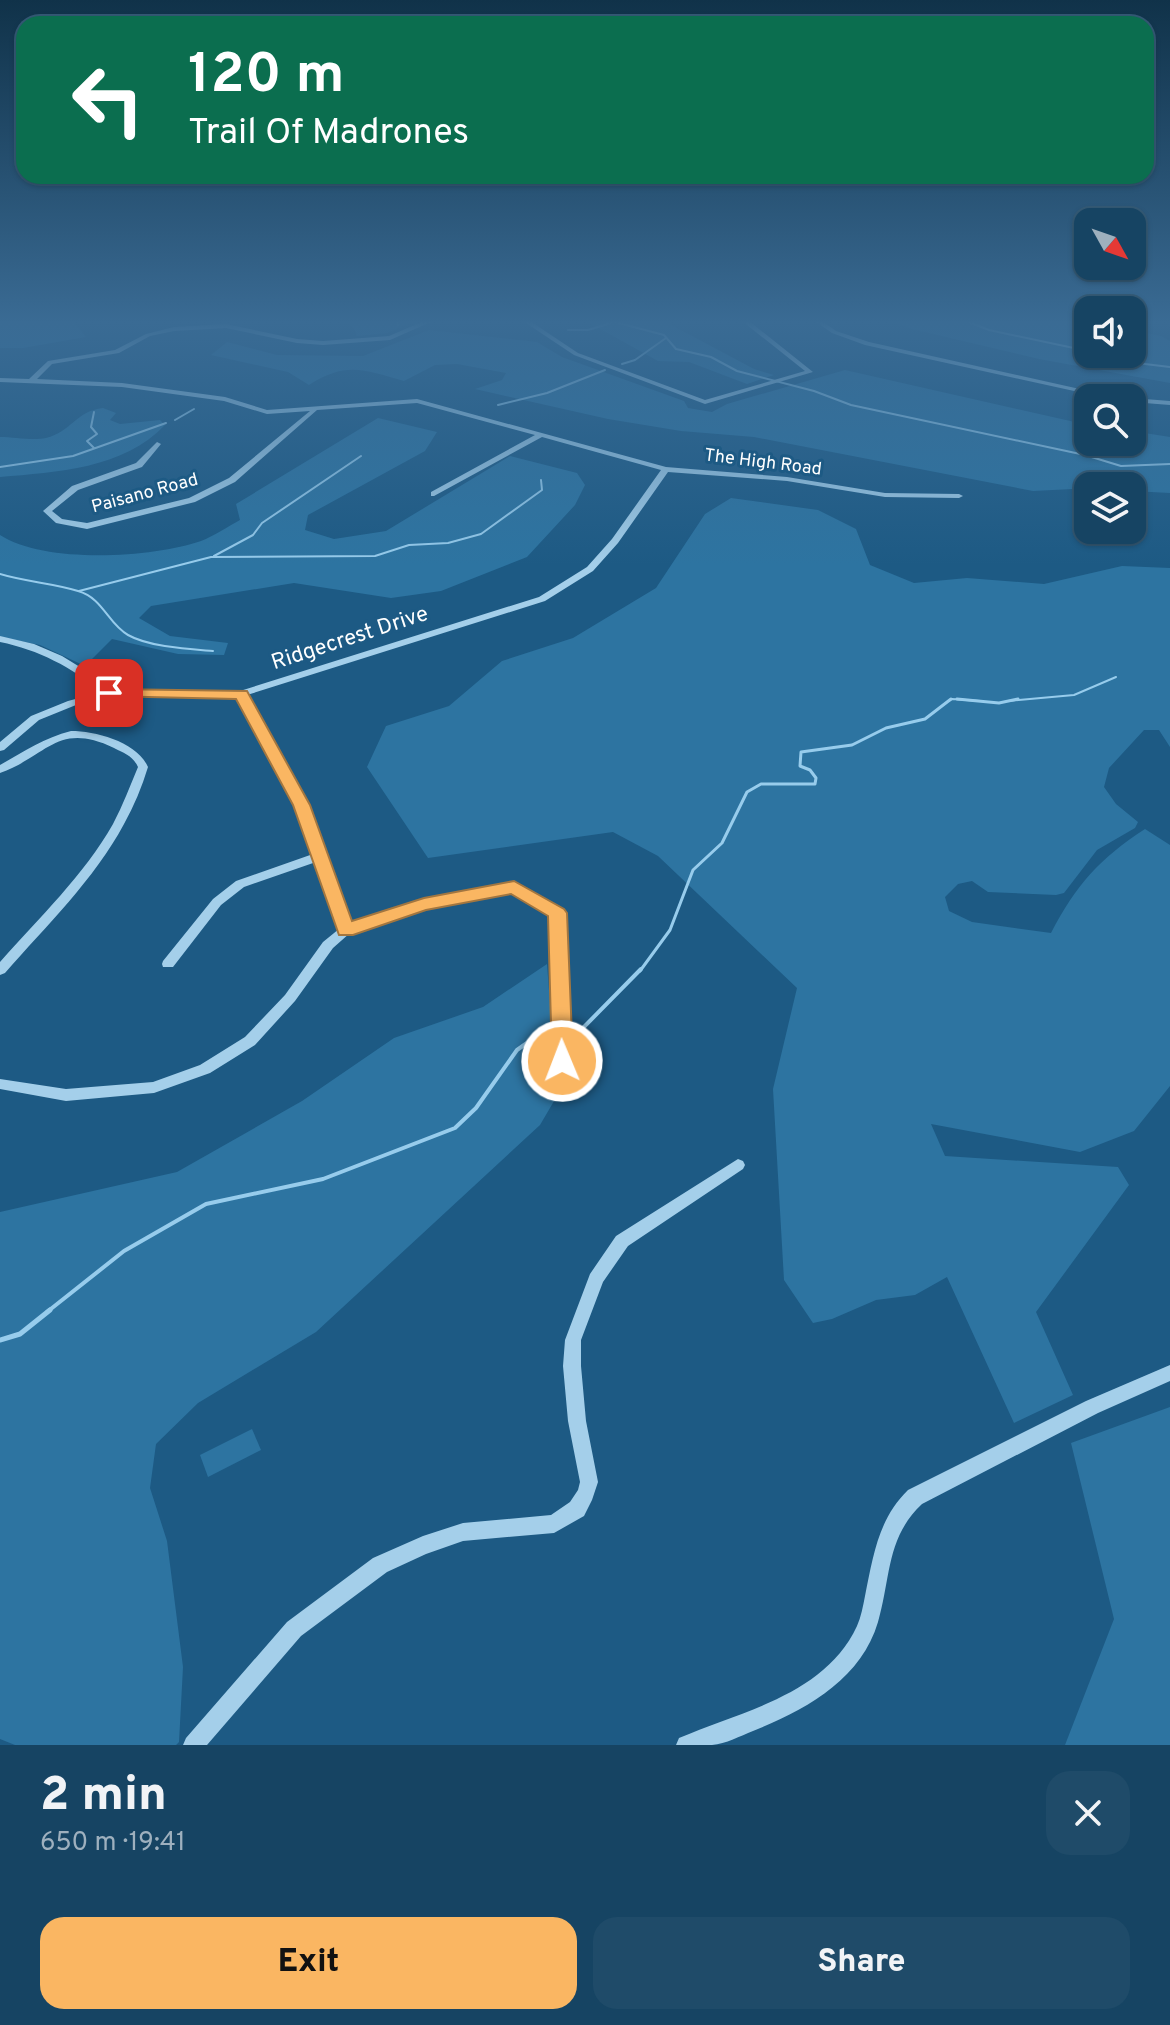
<!DOCTYPE html>
<html lang="en">
<head>
<meta charset="utf-8">
<style>
	body { margin:0; font-family:Overpass,sans-serif; background:#1f4b69; color:#f1f3f6; height:100vh; display:flex; flex-direction:column; font-size:30px; white-space:nowrap }
	* { box-sizing:border-box; margin:0 }
	p { font-size:26px; color:#9eb0be }
	.icon { flex:none; width:44px; height:44px; fill:none; stroke:currentColor; stroke-width:2; stroke-linecap:round; stroke-linejoin:round }
	.map { position:relative; height:1745px; overflow:hidden }
	.side { display:flex; flex-direction:column; background:#164463; flex:1 }
	.side>* { flex:none }
	.top-card { position:absolute; left:16px; top:16px; width:1138px; height:168px; border-radius:24px; box-shadow:0 2px 6px #0004,0 0 0 2px #355c78; background:#0b6e4f; color:#fff; overflow:hidden }
	.needle { width:52px; rotate:130deg }
	.controls { position:absolute; left:1074px; top:208px; display:grid; gap:16px }
	.controls a { display:grid; place-items:center; width:72px; height:72px; border-radius:16px; background:#164463; box-shadow:0 2px 6px #0004,0 0 0 2px #355c78; font-size:40px }
	.pin { position:absolute; display:grid; place-items:center; width:68px; height:68px; color:#fff; margin:-34px; border-radius:16px; box-shadow:0 4px 12px #0006 }
	.me { position:absolute; width:88px; margin:-44px; rotate:359deg; stroke-linejoin:round; filter:drop-shadow(0 0 6px #0008) }
	.turn { display:flex; align-items:center; gap:28px; height:168px; padding:0 40px; font-size:36px }
	.turn .icon { width:104px; height:104px; stroke-width:2.5 }
	.turn b { display:block; font-size:56px; line-height:68px }
	.round { display:grid; place-items:center; flex:none; width:84px; height:84px; border-radius:24px; background:#1f4b69 }
	.summary { display:flex; align-items:center; justify-content:space-between; height:136px; padding:0 40px }
	h1 { font-size:48px; font-weight:800; line-height:60px }
	.button { display:flex; gap:16px; margin-top:auto; padding:16px 40px }
	.button a { flex:1; height:92px; border-radius:24px; background:#fab662; color:#111; font-size:32px; font-weight:800; line-height:92px; text-align:center }
	.button a+a { background:#1f4b69; color:#f1f3f6 }
	.map>svg:first-child { display:block }
</style>
</head>
<body>
<div class="map">
<svg width="1170" height="1745" viewBox="0 0 1170 1745">
	<rect width="100%" height="100%" fill="#1d5a84"/>
	<g fill="#2d74a1">
		<polygon points="0,321 73,321 86,337 23,348 0,348"/>
		<polygon points="339,321 414,321 387,333 357,336 352,325"/>
		<polygon points="586,321 664,321 754,369 774,375 747,384 689,362 658,361"/>
		<polygon points="891,321 1088,321 1088,354 1132,354 1132,330 1161,336 1170,341 1170,383 1039,359 912,329"/>
		<path d="M429,330L537,342L562,357L684,401L688,408L712,412L727,404L845,370L1088,425V442H1132V431L1170,437V493L1132,491V486L1033,491L754,437L681,431L608,419L475,389L502,380L506,373L457,364L435,365L404,381C364,370 347,361 309,385L288,372L211,355L227,342L277,355L363,356Z"/>
		<path d="M103,408L116,413L110,420L120,424L160,420L165,425C123,469 57,472 0,477V437C14,437 33,441 46,438C71,432 76,411 103,408Z"/>
		<path d="M378,418L437,432L425,451L308,515L305,530L334,539L386,531L510,456L577,473L585,485L575,505L527,557L441,591L391,598L294,583L151,606L139,618L170,636L228,643L224,655L178,654L112,639L85,666L40,645L0,637V535C44,564 152,558 201,541C214,536 227,527 240,520L236,504Z"/>
		<path d="M731,498L818,510L856,529L870,565L914,583L967,578L1044,584L1122,566L1170,568V747L1159,730H1144L1109,768L1104,787L1116,804L1138,822L1135,828L1097,850L1064,893L1056,895L988,892L972,881L958,884L945,897L949,911L972,922L1051,933C1076,885 1099,859 1145,829L1170,845V1086L1134,1131L1080,1152L931,1124L945,1156L1118,1167L1129,1185L1036,1312L1073,1395L1014,1423L947,1277L915,1295L876,1300L832,1319L813,1323L784,1280L773,1089L797,988L658,856L613,832L428,858L367,767L386,726L449,706L502,661L573,638L656,588L705,514Z"/>
		<polygon points="547,964 557,1096 540,1125 316,1332 198,1403 156,1444 150,1488 167,1541 183,1667 179,1742 176,1745 15,1745 0,1739 0,1212 177,1172 302,1101 394,1038 483,1007"/>
		<polygon points="1170,1407 1170,1745 1065,1745 1114,1619 1071,1443"/>
		<polygon points="252,1429 261,1450 208,1477 200,1455"/>
	</g>
	<g fill="none" stroke-linecap="round" stroke-linejoin="round">
		<g stroke="#97ccec" stroke-width="2">
			<polyline points="397,321 398,325"/>
			<polyline points="611,321 664,335 676,349 711,357 737,371 814,391 851,405 1085,455 1121,466 1170,464"/>
			<polyline points="966,321 989,330 1088,351"/>
			<polyline points="568,330 588,330 611,323"/>
			<polyline points="1097,354 1120,361 1170,367"/>
			<polyline points="622,364 635,360 666,338"/>
			<polyline points="498,405 547,393 605,370"/>
			<polyline points="94,412 91,427 97,434 87,441 94,448"/>
			<polyline points="175,420 194,409"/>
			<polyline points="0,467 73,456 166,423"/>
			<polyline points="214,556 253,535 262,523 361,456"/>
			<path d="M0,574C26,582 53,583 78,591C103,598 108,624 128,635C149,647 189,649 213,651"/>
			<polyline points="79,591 211,557 375,556 409,545 448,543 481,534 542,490 541,480"/>
			<polyline points="949,701 952,699 980,701"/>
			<polyline points="1008,701 1074,695 1116,677"/>
		</g>
		<g stroke="#97ccec" stroke-width="3">
			<polyline points="957,699 999,703 1018,699"/>
			<polyline points="640,971 670,930 693,870 722,843 747,792 761,784 815,784 816,778 810,770 800,766 801,752 852,745 886,728 925,719 951,699"/>
		</g>
		<g stroke="#97ccec" stroke-width="4">
			<polyline points="571,1034 578,1033 641,969"/>
			<polyline points="47,1312 124,1251 206,1204 323,1179 455,1128 476,1108 517,1050 534,1038 552,1039"/>
		</g>
		<polyline stroke="#97ccec" stroke-width="5" points="0,1340 20,1334 50,1310"/>
		<g fill="#a4cfea" fill-rule="evenodd">
			<path d="M424,321H433L390,340L323,345L297,343L226,328L174,331L150,336L119,353L52,364L37,379L122,383L225,397L267,410L417,399L666,467L787,477L885,493L959,494L963,496L959,498L885,497L787,481L668,472L618,543L593,571L545,601L247,695L308,805L350,924L424,900L514,883L562,910L564,913L569,1061L567,1065L562,1066L557,1065L555,1061L552,915L512,891L426,908L350,933L333,948L295,1001L255,1045L210,1073L154,1093L66,1101L0,1089V1079L66,1089L153,1082L200,1065L245,1037L285,995L323,942L339,929L316,862L244,887L221,905L173,967H163L162,964L163,961L213,899L236,881L313,854L296,805L238,697L109,696L76,705L39,720L4,750L0,751V742L31,716L68,701L102,692C71,667 39,650 0,642V636L34,644L62,656L88,672L112,690L240,691L539,597L587,567L612,539L661,470L542,437L434,496H431V492L535,435L417,403L317,410L235,482L195,502L87,529L56,523L43,511L72,486L136,463L157,442L161,444L142,467L78,490L52,511L62,519L87,523L189,498L229,478L310,411L267,414L224,401L122,387L0,382V378L29,379L48,361L115,350L146,334L174,327L226,324L297,339L323,341L389,336Z"/>
			<polygon points="523,321 530,321 578,353 705,400 805,371 742,321 749,321 813,372 705,404 574,355"/>
			<polygon points="815,321 822,321 836,331 869,342 1120,398 1106,398 865,345 832,333"/>
			<polygon points="1131,398 1132,398 1170,401 1170,405 1132,402"/>
			<path d="M71,731C96,731 137,742 148,767C142,787 134,806 124,824C94,880 46,926 5,973L0,975V962C39,918 84,875 113,824C123,805 130,786 138,767C133,756 124,753 114,748C57,721 48,756 0,773V765C23,752 44,738 71,731Z"/>
			<polygon points="738,1159 743,1161 745,1165 743,1169 628,1246 603,1282 581,1340 581,1366 586,1421 598,1482 592,1500 584,1516 554,1533 463,1541 426,1554 387,1572 301,1636 207,1745 183,1745 186,1738 287,1622 373,1558 423,1536 463,1523 551,1515 570,1502 578,1490 580,1482 568,1421 563,1366 565,1340 590,1274 616,1236"/>
			<path d="M1170,1365V1381L1098,1413L922,1504C886,1538 891,1577 878,1622C861,1680 805,1710 753,1731C740,1736 726,1744 712,1745C700,1745 688,1745 676,1745L679,1738C742,1711 825,1695 857,1626C861,1617 863,1606 865,1596C873,1557 878,1519 908,1490L1086,1401Z"/>
		</g>
	</g>
	<linearGradient id="sky" x2="0" y2="1"><stop stop-color="#103249"/><stop offset="0.57" stop-color="#3a6b94"/><stop offset="1" stop-color="#3a6b94" stop-opacity="0"/></linearGradient>
	<rect width="1170" height="565" fill="url(#sky)"/>
	<polygon fill="#fab662" stroke="#a27640" stroke-width="2" points="109,689 247,691 310,805 352,921 424,898 514,881 564,909 567,913 573,1061 570,1067 555,1067 552,1061 548,916 511,894 426,910 353,935 339,935 293,805 236,699 104,696 101,693"/>
	<g text-anchor="middle" dominant-baseline="central" stroke-width="6" stroke-linejoin="round" paint-order="stroke">
		<g font-size="18" fill="#fff" stroke="#1d5a84">
			<text transform="translate(763 463) rotate(7)">The High Road</text>
			<text transform="translate(145 494) rotate(-15)">Paisano Road</text>
		</g>
		<g font-size="22" fill="#fff" stroke="#1d5a84">
			<text transform="translate(350 639) rotate(-18)">Ridgecrest Drive</text>
		</g>
	</g>
</svg>
<div class="controls">
<a><svg class="needle" viewBox="-14 -14 28 28"><path d="M0-13l5 13h-10z" fill="#e53935"/><path d="M0 13l5-13h-10z" fill="#9eb0be"/></svg></a>
<a><svg class="icon" aria-label="sound" viewBox="0 0 24 24"><path d="M4 9h4l5-4v14l-5-4H4zM17 9q2 3 0 6"/></svg></a>
<a><svg class="icon" aria-label="search" viewBox="0 0 24 24"><circle cx="10" cy="10" r="6"/><path d="M15 15l6 6"/></svg></a>
<a><svg class="icon" aria-label="layers" viewBox="0 0 24 24"><path d="M12 4l9 5-9 5-9-5zM3 14l9 5 9-5"/></svg></a>
</div>
<div class="pin" style="left:109px;top:693px;background:#d93025"><svg class="icon" aria-label="arrive" viewBox="0 0 24 24"><path d="M6 21V4h12l-3 4 3 4H6"/></svg></div>
<svg class="me" style="left:562px;top:1061px" viewBox="-20 -20 40 40"><circle r="17" fill="#fab662" stroke="#fff" stroke-width="3"/><path d="M0-11L8 9 0 5-8 9z" fill="#fff"/></svg>
<div class="top-card">
<div class="turn"><svg class="icon" aria-label="left" viewBox="0 0 24 24"><path d="M17 20v-9H6M10 6l-5 5 5 5"/></svg><div><b>120 m</b>Trail Of Madrones</div></div>
</div>
</div>
<section class="side">
<div class="summary"><div><h1>2 min</h1><p>650 m · 19:41</p></div><a class="round"><svg class="icon" aria-label="close" viewBox="0 0 24 24"><path d="M6 6l12 12M18 6L6 18"/></svg></a></div>
<div class="button"><a>Exit</a><a>Share</a></div>
</section>
</body>
</html>
